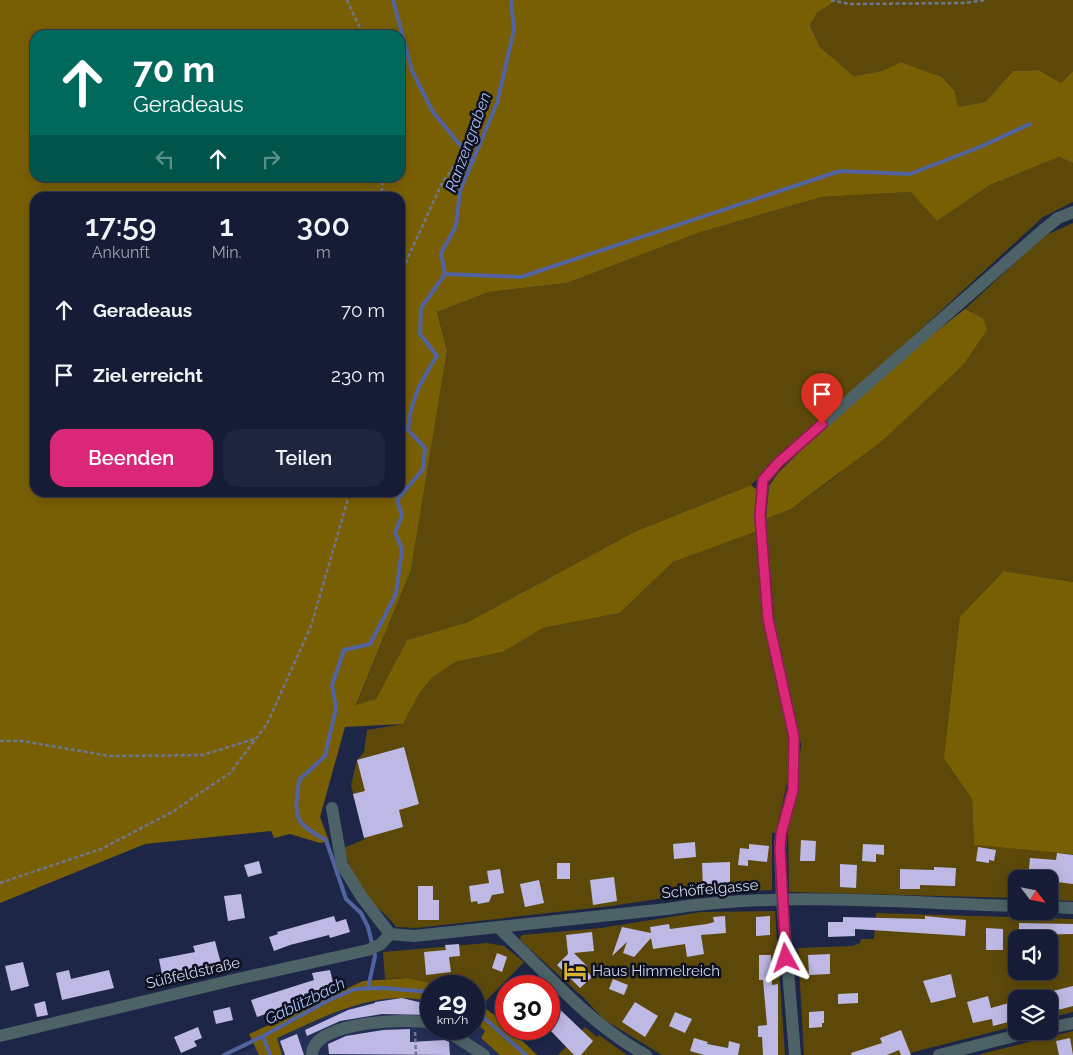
<!DOCTYPE html>
<html lang="de">
<head>
<meta charset="utf-8">
<style>
	body { margin:0; font-family:Raleway,sans-serif; background:#1f253d; color:#f1f3f6; height:100vh; display:flex; flex-direction:column; font-size:19px; white-space:nowrap }
	* { box-sizing:border-box; margin:0 }
	p { font-size:16px; color:#9ea1ad }
	.icon { flex:none; width:28px; height:28px; fill:none; stroke:currentColor; stroke-width:2; stroke-linecap:round; stroke-linejoin:round }
	.map { position:relative; flex:1; overflow:hidden }
	.sheet { position:absolute; left:30px; top:192px; width:375px; height:305px; display:flex; flex-direction:column; background:#161c35; border-radius:15px; box-shadow:0 2px 12px #0003,0 0 0 1px #353a50 }
	.sheet>* { flex:none }
	.banner { position:absolute; left:30px; top:30px; width:375px; height:152px; border-radius:15px; box-shadow:0 2px 12px #0003,0 0 0 1px #353a50; background:#00695c; color:#fff; overflow:hidden }
	.needle { width:32px; rotate:122deg }
	.fabs { position:absolute; left:1008px; top:870px; display:grid; gap:10px }
	.fabs a { display:grid; place-items:center; width:50px; height:50px; border-radius:10px; background:#161c35; box-shadow:0 2px 12px #0003,0 0 0 1px #353a50; font-size:25px }
	.speed { position:absolute; left:420px; top:975px; display:flex; gap:10px; font-size:25px; font-weight:700; text-align:center }
	.speed>* { display:grid; place-content:center; width:65px; height:65px; border-radius:50%; background:#161c35; box-shadow:0 2px 12px #0003,0 0 0 1px #353a50; line-height:1 }
	.speed small { font-size:12px; font-weight:400 }
	.speed .limit { border:8px solid #d22; background:#fff; color:#111 }
	.pin { position:absolute; display:grid; place-items:center; width:42px; height:42px; color:#fff; margin:-51px -21px; border-radius:50% 50% 50% 0; rotate:-45deg; box-shadow:0 0 5px #0007 }
	.pin .icon { rotate:45deg }
	.me { position:absolute; width:55px; margin:-28px; rotate:355deg; stroke-linejoin:round; filter:drop-shadow(0 0 4px #0008) }
	.turn { display:flex; align-items:center; gap:18px; height:105px; padding:0 20px; font-size:22px }
	.turn .icon { width:65px; height:65px; stroke-width:2.5 }
	.turn b { display:block; font-size:35px; line-height:42px }
	.lanes { display:flex; align-items:center; height:48px; padding:0 20px; background:#0003; justify-content:center; gap:25px; direction:ltr }
	.lanes .off { opacity:.35 }
	.eta { display:flex; justify-content:space-evenly; align-items:center; height:85px; text-align:center }
	.eta b { font-size:30px; font-weight:600; line-height:35px }
	.button { display:flex; gap:10px; margin-top:auto; padding:10px 20px }
	.button a { flex:1; height:58px; border-radius:15px; background:#db2777; color:#fff; font-size:20px; font-weight:600; line-height:58px; text-align:center }
	.button a+a { background:#1f253d; color:#f1f3f6 }
	ul { padding:0; list-style:none }
	li { display:flex; align-items:center; gap:15px; height:65px; padding:0 20px }
	li div { flex:1 }
	li b { display:block; font-size:19px }
	li em { font-style:normal }
	.map>svg:first-child { display:block }
</style>
</head>
<body>
<div class="map">
<svg width="1073" height="1055" viewBox="0 0 1073 1055">
	<rect width="100%" height="100%" fill="#1d2647"/>
	<polygon fill="#242f56" points="400,996 431,1002 431,1029 474,1029 474,1021 486,1031 481,1038 500,1055 236,1055 332,1014 369,1001"/>
	<g fill="#5c490a" fill-rule="evenodd">
		<polygon points="837,0 1073,0 1073,71 1061,83 1039,70 1013,71 985,102 958,107 955,91 942,77 901,62 882,71 854,76 820,47 810,24 817,13"/>
		<polygon points="1059,157 1073,163 1073,202 1043,217 751,485 634,532 468,622 407,640 376,699 356,706 411,570 447,351 437,312 489,292 567,283 701,232 822,197 912,192 937,221 990,185"/>
		<polygon points="1073,223 1073,582 1004,571 944,759 972,799 974,845 1073,853 1073,901 1049,900 1049,879 1016,879 1016,898 789,892 788,832 796,791 801,744 785,684 775,626 766,519 791,509 836,476 963,365 983,318 965,309 1044,236"/>
		<path d="M758,531L789,735L788,778L776,833H772V890L691,894L611,906L416,928L396,927C386,912 370,904 359,888C352,877 348,861 344,848L365,839L351,785L357,760L364,752L367,730L403,724L419,694L432,678L455,662L503,652L543,628L620,613L673,562Z"/>
		<polygon points="775,911 785,1055 662,1055 603,1019 585,999 521,941 520,937 522,935 601,928 701,912"/>
		<path d="M876,913L1073,919V1012L1049,1018V999H1016V1026L902,1055H804L798,948L852,946L860,943L861,939H874ZM1016,939H1049V971H1016Z"/>
		<polygon points="487,943 504,946 524,962 482,1005 474,1000 474,986 443,986 408,978 385,979 383,952"/>
		<polygon points="585,1027 597,1037 599,1035 627,1055 558,1055"/>
		<polygon points="1073,1031 1073,1055 977,1055"/>
	</g>
	<g fill="#795f04" fill-rule="evenodd">
		<path d="M0,0H837L817,13L810,25L820,47L854,76L882,71L901,62L942,77L955,91L958,107L985,102L1013,71L1039,70L1061,83L1073,71V163L1059,157L990,185L937,221L911,192L822,197L701,232L567,283L489,292L437,312L447,351L411,570L356,705L376,699L407,640L468,622L634,532L751,485L756,489L758,531L673,562L620,613L543,628L503,652L455,662L432,678L419,694L403,724L345,727L320,817L329,841L320,843L290,834L274,838L271,831L145,844L0,903ZM35,35H400V178H35ZM35,198H400V492H35Z"/>
		<polygon points="965,309 983,318 987,330 963,365 883,440 791,509 766,519 769,486 778,473 832,420 899,361"/>
		<polygon points="1004,571 1073,582 1073,854 974,845 972,799 944,759 960,617"/>
		<path d="M408,978L443,986H431V1002C377,987 325,1017 277,1038L282,1055H259L249,1034L363,981Z"/>
		<polygon points="474,1000 505,1023 506,1029 510,1029 537,1055 500,1055 481,1038 485,1031 474,1021"/>
	</g>
	<g fill="none" stroke-linecap="round" stroke-linejoin="round">
		<g stroke="#5163a0" stroke-width="4">
			<polyline points="393,0 412,71 433,112 461,146"/>
			<polyline points="467,154 473,161"/>
			<polyline points="445,274 521,277 840,171 910,174 980,147 1030,124"/>
			<path d="M368,988L375,956L368,927L361,913L346,899L326,840C291,822 295,816 299,780L325,756L336,708L332,685L344,650L370,644L396,594L402,549L395,533L402,515L397,500L423,469L425,448L408,430C410,401 421,380 437,356L420,334L421,308L445,274L441,253L456,226L460,191L497,103L514,30L511,0"/>
			<polyline points="474,1009 526,1055"/>
			<polyline points="263,1036 270,1055"/>
			<polyline points="224,1055 263,1036 329,1000 355,989 382,988 431,992"/>
		</g>
	</g>
	<g fill="#bdb8e4">
		<polygon points="404,747 419,804 399,810 403,827 364,838 353,794 365,791 357,760"/>
		<polygon points="801,840 816,841 815,861 800,861"/>
		<polygon points="695,842 696,857 674,859 673,844"/>
		<polygon points="749,844 769,846 767,862 748,860 748,866 738,865 740,848 749,849"/>
		<polygon points="863,844 884,845 884,855 876,854 876,862 862,861"/>
		<polygon points="978,847 996,850 994,861 989,860 989,863 976,861"/>
		<polygon points="1057,853 1073,855 1073,884 1057,882 1058,879 1028,879 1030,858 1056,860"/>
		<polygon points="259,861 262,873 248,877 244,865"/>
		<polygon points="730,862 730,888 703,889 702,863"/>
		<rect x="557" y="863" width="13" height="16"/>
		<polygon points="840,864 857,865 856,888 840,887"/>
		<polygon points="934,867 956,868 955,886 920,885 920,889 900,889 900,869 934,870"/>
		<polygon points="500,869 504,893 492,895 489,902 478,904 477,901 471,902 469,886 489,883 487,871"/>
		<polygon points="614,877 617,901 593,905 590,880"/>
		<polygon points="539,880 544,903 525,907 520,884"/>
		<polygon points="418,886 433,886 433,900 439,900 439,920 418,920"/>
		<polygon points="241,894 245,918 228,921 224,896"/>
		<polygon points="334,916 336,922 346,919 350,932 330,938 329,935 290,945 274,951 269,937 278,934 277,932"/>
		<polygon points="725,916 726,933 701,935 704,954 687,957 685,944 653,949 651,938 634,957 623,953 627,942 612,956 622,927 651,933 650,927 669,924 670,929 707,924 714,922 713,917"/>
		<polygon points="770,916 770,935 756,936 756,917"/>
		<polygon points="925,916 966,920 965,936 855,929 855,936 828,937 828,922 843,922 843,917 925,919"/>
		<polygon points="1019,923 1073,924 1073,934 1019,935"/>
		<polygon points="986,928 1003,929 1003,950 986,950"/>
		<polygon points="592,932 594,951 574,953 587,966 585,969 592,977 580,988 557,965 568,954 566,935"/>
		<polygon points="215,941 222,967 178,977 177,972 162,975 159,959 195,952 193,946"/>
		<polygon points="459,944 460,956 449,957 451,972 426,975 424,952 446,950 445,945"/>
		<polygon points="497,953 507,957 502,972 492,968"/>
		<polygon points="830,954 830,974 809,975 808,955"/>
		<polygon points="759,955 771,955 772,985 778,984 778,1055 763,1055 762,1037 758,1037 758,1026 767,1025 763,980 759,980"/>
		<polygon points="23,962 29,986 11,991 5,966"/>
		<polygon points="69,970 71,979 109,970 114,988 62,1000 56,973"/>
		<polygon points="330,970 334,987 304,994 306,1000 257,1017 251,1000 314,980 312,973"/>
		<polygon points="951,974 956,997 931,1003 923,981"/>
		<polygon points="613,979 628,985 624,995 609,989"/>
		<polygon points="1073,986 1073,1006 1054,1011 1049,992"/>
		<polygon points="858,993 858,1003 838,1004 838,994"/>
		<polygon points="988,996 991,1008 1016,1001 1016,1020 993,1026 992,1019 973,1023 967,1002"/>
		<polygon points="402,998 431,1005 431,1015 382,1014 340,1021 307,1036 305,1030 348,1010 375,1003 375,1002"/>
		<polygon points="549,999 593,1041 581,1055 574,1055 549,1029"/>
		<polygon points="45,1001 48,1015 37,1017 34,1004"/>
		<polygon points="635,1002 658,1016 645,1037 622,1022"/>
		<polygon points="230,1007 233,1020 216,1024 213,1011"/>
		<polygon points="824,1011 824,1023 822,1023 822,1027 809,1028 809,1012"/>
		<polygon points="675,1012 692,1019 685,1033 669,1026"/>
		<polygon points="198,1027 202,1038 194,1041 197,1046 181,1053 174,1037"/>
		<polygon points="410,1029 410,1042 445,1040 449,1042 450,1055 329,1054 328,1044 346,1036 383,1030"/>
		<polygon points="901,1030 911,1055 901,1055 899,1050 887,1055 852,1055 851,1053 882,1043 880,1038"/>
		<polygon points="297,1034 304,1055 285,1055 280,1041"/>
		<polygon points="694,1038 708,1042 707,1044 728,1048 729,1041 740,1044 738,1055 704,1055 690,1051"/>
		<polygon points="1070,1038 1073,1055 1059,1055 1056,1041"/>
	</g>
	<g fill="none" stroke-linecap="round" stroke-linejoin="round">
		<g stroke="#6e7792" stroke-width="2.5" stroke-dasharray="4 2.5" stroke-linecap="butt">
			<polyline points="347,0 363,35"/>
			<polyline points="831,0 849,4 965,3 985,0"/>
			<polyline points="381,198 383,178"/>
			<polyline points="400,275 442,183 469,145 476,128"/>
			<polyline points="0,741 22,741 110,756 203,755 257,738"/>
			<polyline points="0,883 101,849 172,812 230,773 267,724 311,626 350,492"/>
			<polyline points="415,1032 416,1055"/>
		</g>
		<g stroke="#4c6267" stroke-width="12">
			<polyline points="332,808 342,865 361,896 390,934"/>
			<polyline points="1049,907 1073,908"/>
			<path d="M499,928C546,972 589,1024 646,1055"/>
			<path d="M390,934L414,936L667,909C782,891 901,903 1016,906"/>
			<polyline points="1049,1028 1073,1023"/>
			<polyline points="444,1029 484,1055"/>
			<polyline points="0,1036 233,980 368,950 381,944 390,934"/>
			<path d="M312,1055C312,1021 407,1018 431,1023"/>
			<polyline points="795,1055 782,899 780,849 781,834 793,790 794,737 768,619 760,516 763,480 779,462 1042,231 1058,218 1073,212"/>
			<polyline points="939,1055 1034,1031"/>
		</g>
	</g>
	<g fill="none" stroke-linecap="round" stroke-linejoin="round">
		<defs>
			<polyline id="route" points="786,958 780,849 781,834 793,790 794,737 768,619 760,516 763,480 779,462 822,424"/>
		</defs>
		<use href="#route" stroke="#8e194d" stroke-width="12"/>
		<use href="#route" stroke="#db2777" stroke-width="9"/>
	</g>
	<defs>
		<symbol id="hotel-bare" viewBox="-9 -9 18 18"><path d="M-6-4.5h1.5V1H6V5H4.5V3h-9V5H-6ZM-4 0a1.8 1.8 0 1 1 3.6 0ZM.5 0V-2.5h3Q6-2.5 6 0Z" fill="#dbb233" stroke="#0c101f" stroke-width="2.5" paint-order="stroke"/></symbol>
	</defs>
	<g fill-rule="evenodd">
		<use href="#hotel-bare" x="559" y="955" width="32" height="32"/>
	</g>
	<g text-anchor="middle" dominant-baseline="central" stroke-width="5" stroke-linejoin="round" paint-order="stroke">
		<g font-size="15" fill="#cfd7ec" stroke="#0c101f">
			<text transform="translate(710 889) rotate(-5)">Schöffelgasse</text>
			<text transform="translate(193 973) rotate(-13)">Süßfeldstraße</text>
		</g>
		<g font-size="15" fill="#cfd7ec" stroke="#0c101f" text-anchor="start">
			<text x="592" y="971">Haus Himmelreich</text>
		</g>
		<g font-size="16" font-style="italic" fill="#adbff5" stroke="#0c101f">
			<text transform="translate(468 142) rotate(-70)">Ranzengraben</text>
			<text transform="translate(305 1001) rotate(-26)">Gablitzbach</text>
		</g>
	</g>
</svg>
<div class="fabs">
<a><svg class="needle" viewBox="-14 -14 28 28"><path d="M0-13l5 13h-10z" fill="#e53935"/><path d="M0 13l5-13h-10z" fill="#9ea1ad"/></svg></a>
<a><svg class="icon" aria-label="sound" viewBox="0 0 24 24"><path d="M4 9h4l5-4v14l-5-4H4zM17 9q2 3 0 6"/></svg></a>
<a><svg class="icon" aria-label="layers" viewBox="0 0 24 24"><path d="M12 4l9 5-9 5-9-5zM3 14l9 5 9-5"/></svg></a>
</div>
<div class="speed"><div>29<small>km/h</small></div><div class="limit">30</div></div>
<div class="pin" style="left:822px;top:424px;background:#d93025"><svg class="icon" aria-label="arrive" viewBox="0 0 24 24"><path d="M6 21V4h12l-3 4 3 4H6"/></svg></div>
<svg class="me" style="left:786px;top:958px" viewBox="-20 -20 40 40"><path d="M0-17L14 15 0 8-14 15z" fill="#db2777" stroke="#fff" stroke-width="4"/></svg>
<div class="banner">
<div class="turn"><svg class="icon" aria-label="ahead" viewBox="0 0 24 24"><path d="M12 20V5M6 11l6-6 6 6"/></svg><div><b>70 m</b>Geradeaus</div></div>
<div class="lanes"><svg class="icon off" aria-label="left" viewBox="0 0 24 24"><path d="M17 20v-9H6M10 6l-5 5 5 5"/></svg><svg class="icon" aria-label="ahead" viewBox="0 0 24 24"><path d="M12 20V5M6 11l6-6 6 6"/></svg><svg class="icon off" aria-label="right" viewBox="0 0 24 24"><path d="M7 20v-9h11M14 6l5 5-5 5"/></svg></div>
</div>
<section class="sheet">
<div class="eta">
<div><b>17:59</b><p>Ankunft</p></div>
<div><b>1</b><p>Min.</p></div>
<div><b>300</b><p>m</p></div>
</div>
<ul>
<li><svg class="icon" aria-label="ahead" viewBox="0 0 24 24"><path d="M12 20V5M6 11l6-6 6 6"/></svg><div><b>Geradeaus</b></div><em>70 m</em></li>
<li><svg class="icon" aria-label="arrive" viewBox="0 0 24 24"><path d="M6 21V4h12l-3 4 3 4H6"/></svg><div><b>Ziel erreicht</b></div><em>230 m</em></li>
</ul>
<div class="button"><a>Beenden</a><a>Teilen</a></div>
</section>
</div>
</body>
</html>
